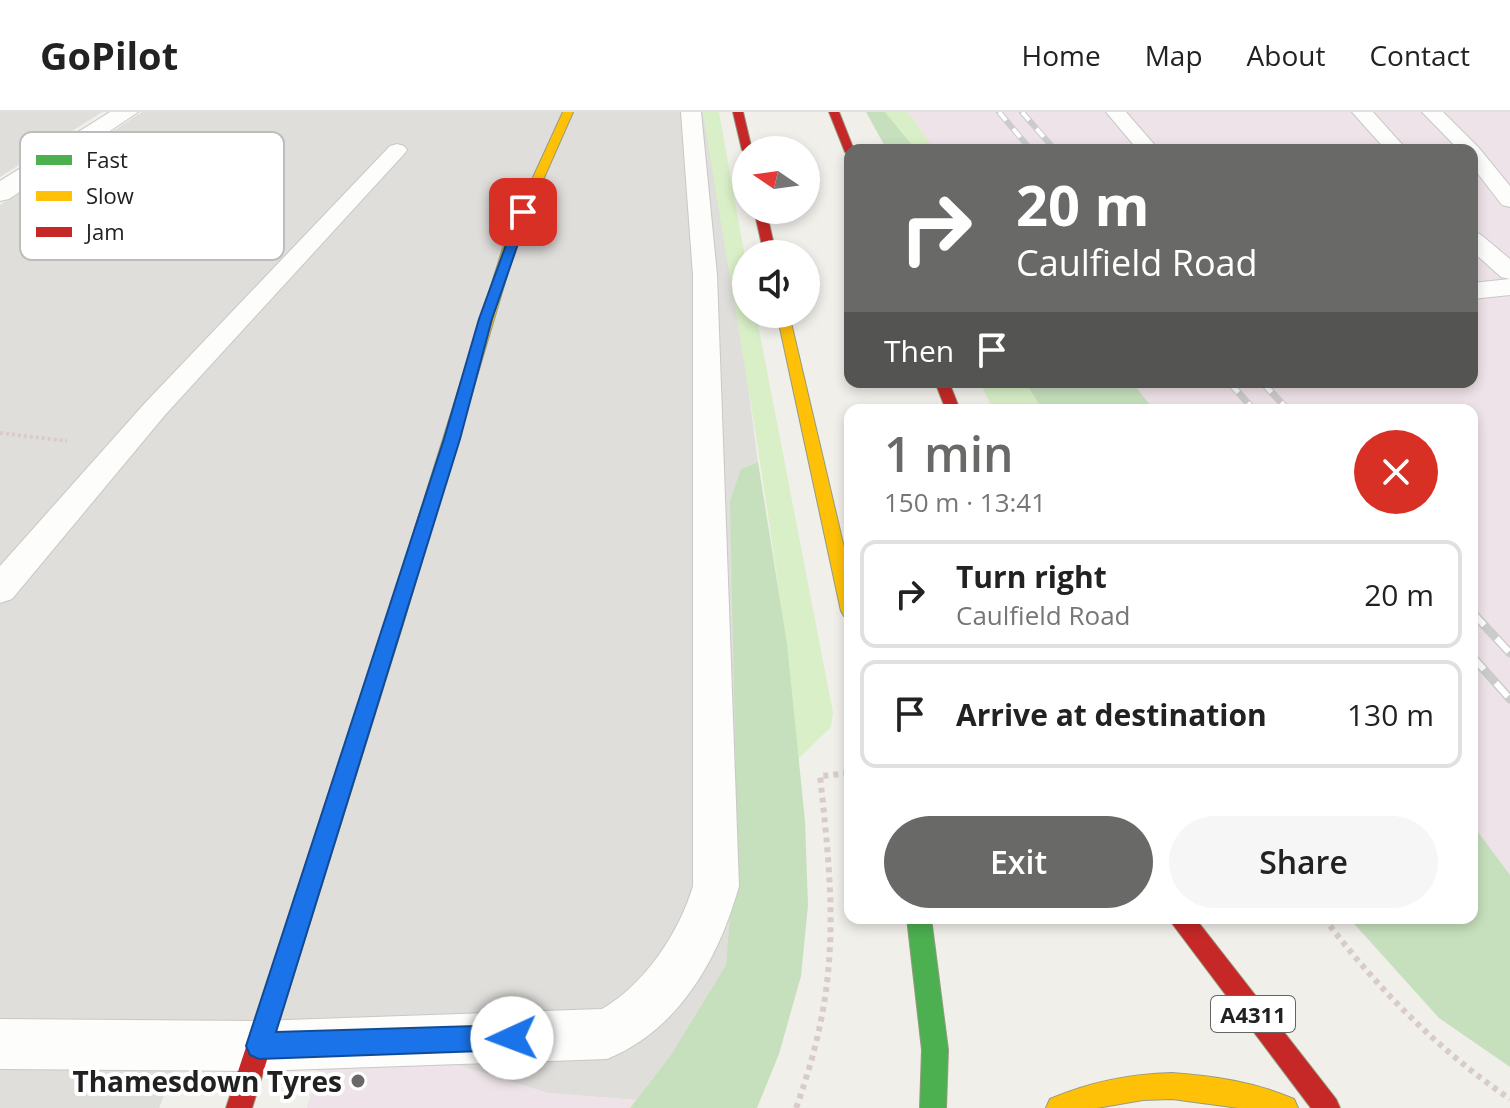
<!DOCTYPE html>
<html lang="en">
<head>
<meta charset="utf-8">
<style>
	body { margin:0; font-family:"Open Sans",sans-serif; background:#f6f6f6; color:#222; height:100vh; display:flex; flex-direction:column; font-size:30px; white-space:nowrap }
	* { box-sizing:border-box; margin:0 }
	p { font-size:26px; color:#767676 }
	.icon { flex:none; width:44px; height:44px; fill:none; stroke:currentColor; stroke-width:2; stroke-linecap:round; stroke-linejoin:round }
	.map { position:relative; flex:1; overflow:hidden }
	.details { position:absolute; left:844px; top:292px; width:634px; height:520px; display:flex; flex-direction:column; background:#fff; border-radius:16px; box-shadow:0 4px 12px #0003 }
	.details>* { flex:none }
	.guide { position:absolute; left:844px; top:32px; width:634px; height:244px; border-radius:16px; box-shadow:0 4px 12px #0003; background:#696967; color:#fff; overflow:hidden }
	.needle { width:52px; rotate:283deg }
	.controls { position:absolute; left:732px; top:24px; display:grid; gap:16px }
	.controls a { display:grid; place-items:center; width:88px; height:88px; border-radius:50%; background:#fff; box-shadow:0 4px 12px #0003; font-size:40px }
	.pin { position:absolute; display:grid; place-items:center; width:68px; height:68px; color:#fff; margin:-34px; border-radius:16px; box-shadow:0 4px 12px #0006 }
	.me { position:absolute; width:88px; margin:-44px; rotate:268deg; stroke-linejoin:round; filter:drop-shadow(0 0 6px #0008) }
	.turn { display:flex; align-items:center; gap:28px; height:168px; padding:0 40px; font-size:36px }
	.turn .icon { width:104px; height:104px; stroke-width:2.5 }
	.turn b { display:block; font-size:56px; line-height:68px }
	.then { display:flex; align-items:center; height:76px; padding:0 40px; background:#0003; gap:16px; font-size:30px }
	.round { display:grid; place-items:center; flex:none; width:84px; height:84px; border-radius:42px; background:#f6f6f6 }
	.summary { display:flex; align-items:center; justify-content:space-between; height:136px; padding:0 40px }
	h1 { font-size:48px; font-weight:600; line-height:60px; color:#696967 }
	.action { display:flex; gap:16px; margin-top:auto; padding:16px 40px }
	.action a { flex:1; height:92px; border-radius:48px; background:#696967; color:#fff; font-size:32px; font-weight:600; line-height:92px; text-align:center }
	.action a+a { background:#f6f6f6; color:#222 }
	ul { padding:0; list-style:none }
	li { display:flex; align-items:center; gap:24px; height:108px; margin:0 16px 12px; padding:0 24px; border:4px solid #e0e0e0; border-radius:16px }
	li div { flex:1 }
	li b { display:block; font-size:30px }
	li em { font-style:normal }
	header { display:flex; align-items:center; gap:48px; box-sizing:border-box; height:112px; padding:0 40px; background:#fff; border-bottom:2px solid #e0e0e0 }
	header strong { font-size:38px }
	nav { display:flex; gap:44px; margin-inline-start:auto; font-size:28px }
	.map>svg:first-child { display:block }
</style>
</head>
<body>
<header>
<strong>GoPilot</strong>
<nav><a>Home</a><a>Map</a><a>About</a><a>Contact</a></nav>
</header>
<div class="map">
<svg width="1510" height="996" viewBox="0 0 1510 996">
	<rect width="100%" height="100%" fill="#f0efea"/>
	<g fill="#dfdedb">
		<polygon points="0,0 102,0 0,65"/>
		<polygon points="142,0 703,0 742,229 758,350 745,355 737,723 731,817 726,853 670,944 636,988 548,981 438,947 181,941 159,996 0,996 0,93"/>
	</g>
	<g fill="#eee3e8">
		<polygon points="908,0 1510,0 1510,763 1472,712 1472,298 1154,298 1132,270 1472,270 1472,38 935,38"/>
		<polygon points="323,937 438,947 548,981 636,988 630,996 307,996"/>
	</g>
	<g fill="#d8efc7">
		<path d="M703,0H719L746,151V202H756L833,601L831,615L798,647C778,430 737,215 703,0Z"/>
		<polygon points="885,0 908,0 935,38 916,38"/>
		<polygon points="980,270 1025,270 1043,298 993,298"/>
	</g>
	<g fill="#c6e0bd">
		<polygon points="866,0 885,0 916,38 887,38"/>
		<polygon points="1025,270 1132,270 1154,298 1043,298"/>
		<polygon points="758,350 787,532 805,709 808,793 801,864 779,942 757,996 630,996 670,944 726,853 737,723 730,389 741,357"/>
		<polygon points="1472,712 1510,763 1510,955 1439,906 1349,806 1472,806"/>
	</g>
	<polygon fill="#dededb" points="170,965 159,996 92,996 104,967"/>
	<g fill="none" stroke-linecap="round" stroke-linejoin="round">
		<defs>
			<g id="lane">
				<path d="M681,0H701L717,163L739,774C719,846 679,918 607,947L259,959L0,957V907L259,909L602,897C645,872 679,821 693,774V163Z"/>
				<polygon points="1106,0 1126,0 1159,38 1138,38"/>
				<polygon points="1352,0 1373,0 1407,38 1386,38"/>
				<polygon points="1422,0 1443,0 1479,36 1510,74 1510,95 1502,93 1472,54 1472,38 1459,38"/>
				<polygon points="397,32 404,34 407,38 404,42 165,303 12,487 0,491 0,454 145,291 390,34"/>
				<polygon points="1472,120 1480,122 1510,147 1510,167 1501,165 1472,139"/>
				<polygon points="1510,167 1510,183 1472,187 1472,171"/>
			</g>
			<polygon id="street" points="110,0 138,0 9,87 0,89 0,69"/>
			<polygon id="fast" points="907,806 931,806 948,938 946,996 920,996 922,938"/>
			<g id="slow">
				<polygon points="563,0 573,0 520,120 403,512 400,517 388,517 385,512 508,120"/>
				<polygon points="777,202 789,202 850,461 850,506 844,504 841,499"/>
				<path d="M1172,961C1214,964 1255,970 1294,987L1298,996H1239L1172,987L1143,988L1097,996H1046L1050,987C1090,970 1128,962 1172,961Z"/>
			</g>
			<g id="jam">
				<polygon points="733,0 743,0 752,38 746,38 746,41 742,38"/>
				<polygon points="829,0 839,0 854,38 850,38 850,43 845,40"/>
				<polygon points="754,98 766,98 776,142 764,142"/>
				<polygon points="935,270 949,270 960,298 946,298"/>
				<polygon points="394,505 400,507 403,512 252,996 226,996 385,512 388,507"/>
				<polygon points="1168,806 1195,806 1336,987 1340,996 1311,996"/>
			</g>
		</defs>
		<use href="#lane" stroke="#c8c8c6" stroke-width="2"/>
		<use href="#street" stroke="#c8c8c6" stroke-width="2"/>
		<use href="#fast" stroke="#969b80" stroke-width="2"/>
		<use href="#slow" stroke="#969b80" stroke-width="2"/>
		<use href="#jam" stroke="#969b80" stroke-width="2"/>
		<polyline stroke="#d9ccc8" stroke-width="4" stroke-dasharray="3 3" stroke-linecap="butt" points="0,321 67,329"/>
		<g stroke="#d9ccc8" stroke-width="6" stroke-dasharray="5 5" stroke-linecap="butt">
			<path d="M1324,806C1377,876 1437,937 1510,987"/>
			<path d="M796,996C841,872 834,792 820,664L850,661"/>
		</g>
		<use href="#lane" fill="#fdfdfc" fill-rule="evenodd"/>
		<use href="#street" fill="#fdfdfc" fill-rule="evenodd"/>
		<use href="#fast" fill="#4caf50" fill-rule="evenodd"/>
		<use href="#slow" fill="#ffc107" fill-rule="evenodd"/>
		<use href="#jam" fill="#c62828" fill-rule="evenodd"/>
		<defs>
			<g id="rail-far2">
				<polyline points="999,0 1031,38"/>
				<polyline points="1022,0 1055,38"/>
			</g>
			<g id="rail-far1">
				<polyline points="1229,270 1254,298"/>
				<polyline points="1262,270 1288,298"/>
			</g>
			<g id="rail">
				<polyline points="1472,500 1510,541"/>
				<polyline points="1472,544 1510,587"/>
			</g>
		</defs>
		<use href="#rail-far2" stroke="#cbcbcb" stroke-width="6"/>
		<use href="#rail-far1" stroke="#cbcbcb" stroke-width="7"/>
		<use href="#rail" stroke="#cbcbcb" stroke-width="9"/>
		<use href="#rail-far2" stroke="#fff" stroke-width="4" stroke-dasharray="11" stroke-linecap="butt"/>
		<use href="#rail-far1" stroke="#fff" stroke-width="5" stroke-dasharray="14" stroke-linecap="butt"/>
		<use href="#rail" stroke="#fff" stroke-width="6" stroke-dasharray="18" stroke-linecap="butt"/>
	</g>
	<polygon fill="#1a73e8" stroke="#114b97" stroke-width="2" points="523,96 529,100 492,207 460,327 276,920 512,913 521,917 525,926 521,935 512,938 259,947 250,943 246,934 444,327 479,207 518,100"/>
	<circle fill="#696967" stroke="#fff" stroke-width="3" cx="358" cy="969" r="8"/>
	<g text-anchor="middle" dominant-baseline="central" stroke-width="8" stroke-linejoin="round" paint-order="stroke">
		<rect fill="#fff" stroke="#646464" stroke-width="2" x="1211" y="884" width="84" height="36" rx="6"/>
		<g font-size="22" font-weight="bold" fill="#212121">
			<text x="1253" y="902">A4311</text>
		</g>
		<g font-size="28" font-weight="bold" fill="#212121" stroke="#fff" text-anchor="end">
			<text x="342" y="969">Thamesdown Tyres</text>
		</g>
	</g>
	<rect x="20" y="20" width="264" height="128" rx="12" fill="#fff" stroke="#bcbcbc" stroke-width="2"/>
	<rect x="36" y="43" width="36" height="10" fill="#4caf50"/>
	<rect x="36" y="79" width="36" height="10" fill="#ffc107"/>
	<rect x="36" y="115" width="36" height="10" fill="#c62828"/>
	<g font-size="22" fill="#212121">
		<text x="86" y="56">Fast</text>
		<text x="86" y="92">Slow</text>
		<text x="86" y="128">Jam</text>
	</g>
</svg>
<div class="controls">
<a><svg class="needle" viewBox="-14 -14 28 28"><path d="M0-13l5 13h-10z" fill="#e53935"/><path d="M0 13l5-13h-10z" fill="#767676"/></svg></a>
<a><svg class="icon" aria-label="sound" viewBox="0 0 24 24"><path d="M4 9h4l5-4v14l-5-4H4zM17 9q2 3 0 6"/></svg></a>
</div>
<div class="pin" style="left:523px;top:100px;background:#d93025"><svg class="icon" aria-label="arrive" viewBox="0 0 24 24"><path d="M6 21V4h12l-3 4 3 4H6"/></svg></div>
<svg class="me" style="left:512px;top:926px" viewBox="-20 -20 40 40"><circle r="19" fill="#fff"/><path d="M0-13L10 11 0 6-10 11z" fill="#1a73e8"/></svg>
<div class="guide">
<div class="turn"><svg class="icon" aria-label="right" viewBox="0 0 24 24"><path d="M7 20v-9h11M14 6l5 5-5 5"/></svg><div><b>20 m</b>Caulfield Road</div></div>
<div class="then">Then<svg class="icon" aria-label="arrive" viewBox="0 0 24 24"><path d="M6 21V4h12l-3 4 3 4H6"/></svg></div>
</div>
<section class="details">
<div class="summary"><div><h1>1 min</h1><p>150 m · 13:41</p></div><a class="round" style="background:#d93025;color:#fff"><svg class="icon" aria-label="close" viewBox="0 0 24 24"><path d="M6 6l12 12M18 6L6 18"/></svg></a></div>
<ul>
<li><svg class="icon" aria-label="right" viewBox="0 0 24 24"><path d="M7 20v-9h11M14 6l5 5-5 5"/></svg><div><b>Turn right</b><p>Caulfield Road</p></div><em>20 m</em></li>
<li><svg class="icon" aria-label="arrive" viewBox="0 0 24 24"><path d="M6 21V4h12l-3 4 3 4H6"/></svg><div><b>Arrive at destination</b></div><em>130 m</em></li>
</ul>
<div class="action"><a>Exit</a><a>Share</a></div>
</section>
</div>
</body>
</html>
